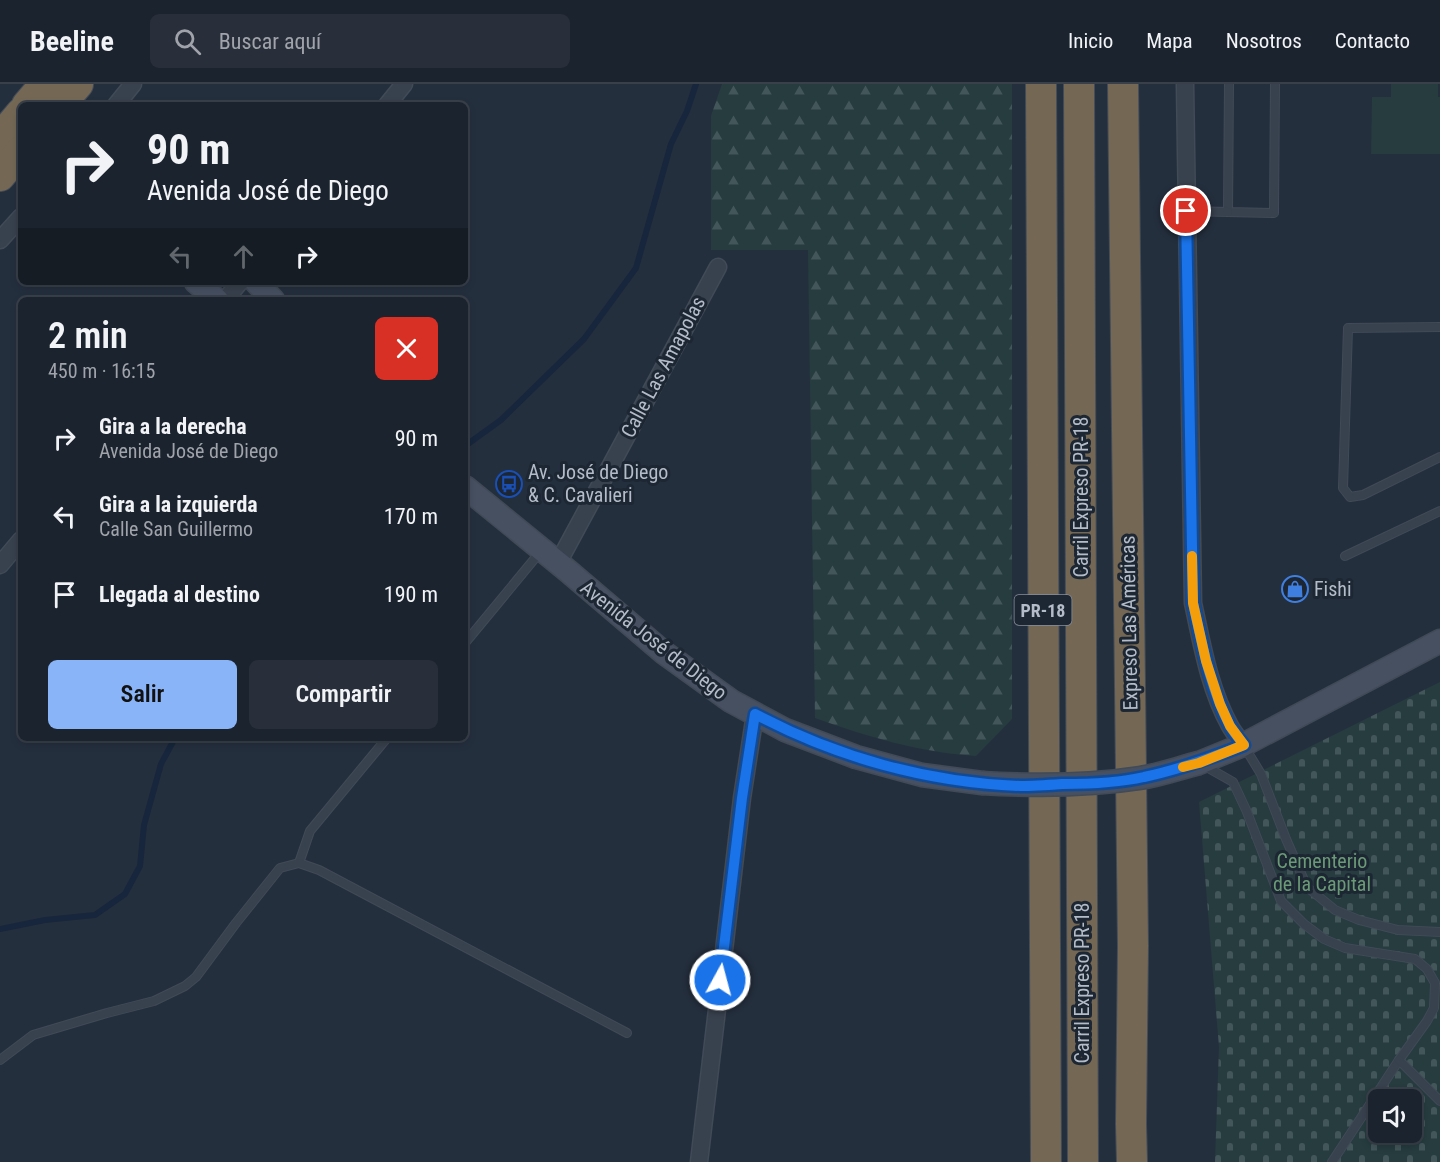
<!DOCTYPE html>
<html lang="es">
<head>
<meta charset="utf-8">
<style>
	body { margin:0; font-family:"Roboto Condensed",sans-serif; background:#282f3a; color:#f1f3f6; height:100vh; display:flex; flex-direction:column; font-size:22px; white-space:nowrap }
	* { box-sizing:border-box; margin:0 }
	p { font-size:20px; color:#a0a4aa }
	.icon { flex:none; width:33px; height:33px; fill:none; stroke:currentColor; stroke-width:2; stroke-linecap:round; stroke-linejoin:round }
	.map { position:relative; flex:1; overflow:hidden }
	.details { position:absolute; left:18px; top:213px; width:450px; height:444px; display:flex; flex-direction:column; background:#1b232e; border-radius:9px; box-shadow:0 3px 9px #0003,0 0 0 2px #39404a }
	.details>* { flex:none }
	.guide { position:absolute; left:18px; top:18px; width:450px; height:183px; border-radius:9px; box-shadow:0 3px 9px #0003,0 0 0 2px #39404a; background:#1b232e; color:#f1f3f6; overflow:hidden }
	.tools { position:absolute; left:1368px; top:1005px; display:grid; gap:12px }
	.tools a { display:grid; place-items:center; width:54px; height:54px; border-radius:9px; background:#1b232e; box-shadow:0 3px 9px #0003,0 0 0 2px #39404a; font-size:30px }
	.pin { position:absolute; display:grid; place-items:center; width:51px; height:51px; color:#fff; margin:-26px; border:3px solid #fff; border-radius:50%; box-shadow:0 2px 6px #0007 }
	.me { position:absolute; width:66px; margin:-33px; rotate:7deg; stroke-linejoin:round; filter:drop-shadow(0 0 4px #0008) }
	.turn { display:flex; align-items:center; gap:21px; height:126px; padding:0 30px; font-size:27px }
	.turn .icon { width:78px; height:78px; stroke-width:2.5 }
	.turn b { display:block; font-size:42px; line-height:51px }
	.lanes { display:flex; align-items:center; height:57px; padding:0 30px; background:#0003; justify-content:center; gap:30px; direction:ltr }
	.lanes .off { opacity:.35 }
	.round { display:grid; place-items:center; flex:none; width:63px; height:63px; border-radius:9px; background:#282f3a }
	.overview { display:flex; align-items:center; justify-content:space-between; height:102px; padding:0 30px }
	h1 { font-size:36px; font-weight:600; line-height:45px }
	.primary-button { display:flex; gap:12px; margin-top:auto; padding:12px 30px }
	.primary-button a { flex:1; height:69px; border-radius:9px; background:#8ab4f8; color:#111; font-size:24px; font-weight:600; line-height:69px; text-align:center }
	.primary-button a+a { background:#282f3a; color:#f1f3f6 }
	ul { padding:0; list-style:none }
	li { display:flex; align-items:center; gap:18px; height:78px; padding:0 30px }
	li div { flex:1 }
	li b { display:block; font-size:22px }
	li em { font-style:normal }
	header { display:flex; align-items:center; gap:36px; box-sizing:border-box; height:84px; padding:0 30px; background:#1b232e; border-bottom:2px solid #39404a }
	header strong { font-size:28px }
	nav { display:flex; gap:33px; margin-inline-start:auto; font-size:21px }
	.search { width:420px; height:54px; background:#282f3a; display:flex; align-items:center; gap:15px; box-sizing:border-box; padding:0 21px; border-radius:9px; color:#a0a4aa; font-size:22px }
	.map>svg:first-child { display:block }
</style>
</head>
<body>
<header>
<strong>Beeline</strong>
<div class="search"><svg class="icon" aria-label="search" viewBox="0 0 24 24"><circle cx="10" cy="10" r="6"/><path d="M15 15l6 6"/></svg>Buscar aquí</div>
<nav><a>Inicio</a><a>Mapa</a><a>Nosotros</a><a>Contacto</a></nav>
</header>
<div class="map">
<svg width="1440" height="1078" viewBox="0 0 1440 1078">
	<defs>
		<pattern id="forest-firs" width="22" height="20" patternUnits="userSpaceOnUse" patternTransform="scale(1.5)"><rect width="22" height="20" fill="#263c3f"/><path d="M5 1l3.5 6h-7zM16 11l3.5 6h-7z" fill="#435659"/></pattern>
		<pattern id="cemetery-stones" width="16" height="16" patternUnits="userSpaceOnUse" patternTransform="scale(1.5)"><rect width="16" height="16" fill="#263c3f"/><path d="M2 7V4a2 2 0 0 1 4 0v3zM10 15v-3a2 2 0 0 1 4 0v3z" fill="#435659"/></pattern>
	</defs>
	<rect width="100%" height="100%" fill="#242f3e"/>
	<path fill="url(#forest-firs)" d="M722,0H1012V635L976,672C918,668 869,653 815,634L808,166H711V32Z"/>
	<path fill="url(#cemetery-stones)" fill-rule="evenodd" d="M1440,598V1078H1215L1219,963L1199,718ZM1378,1016H1412V1048H1378Z"/>
	<polygon fill="#263c3f" points="1391,0 1438,0 1438,13 1440,13 1440,70 1371,70 1372,13 1391,13"/>
	<g fill="none" stroke-linecap="round" stroke-linejoin="round">
		<g stroke="#17263c" stroke-width="6">
			<polyline points="465,362 501,336 584,255 636,184 671,60 687,27 696,0"/>
			<polyline points="0,845 45,836 95,831 125,810 140,782 144,741 161,680 175,654"/>
		</g>
		<defs>
			<g id="lane">
				<polyline points="1229,0 1228,128 1274,129 1275,0"/>
				<polyline points="1186,127 1228,128"/>
				<polyline points="1440,243 1348,244 1343,404 1350,413 1363,411 1440,373"/>
				<polyline points="1345,472 1440,427"/>
				<polyline points="465,559 541,467"/>
				<polyline points="1244,662 1261,690 1286,755 1307,803 1335,826 1359,836 1398,846 1440,848"/>
				<polyline points="1203,681 1233,698 1247,728 1281,817 1304,840 1324,855 1345,864 1415,875 1427,885 1435,899 1434,924 1427,937 1399,976 1332,1078"/>
				<polyline points="299,779 310,747 387,654"/>
				<polyline points="0,976 33,951 107,929 154,917 185,902 196,893 236,839 280,784 299,779 319,786 627,949"/>
				<polyline points="1399,976 1440,1017"/>
			</g>
			<g id="street">
				<path d="M1185,0L1193,519C1202,560 1209,604 1230,642C1234,649 1239,655 1243,661"/>
				<polyline points="116,21 133,0"/>
				<polyline points="387,21 404,0"/>
				<polyline points="0,156 21,133"/>
				<polyline points="225,216 240,198"/>
				<polyline points="558,479 718,183"/>
				<polyline points="0,481 21,456"/>
				<polyline points="699,1078 742,714 755,630"/>
			</g>
			<g id="secondary">
				<polyline points="196,198 217,216"/>
				<polyline points="256,198 273,216"/>
				<polyline points="465,403 568,487 663,568 731,617 785,646 856,673 922,691 982,699"/>
				<polyline points="1199,679 1243,661 1440,557"/>
			</g>
			<g id="highway">
				<polyline points="1041,0 1046,1078"/>
				<polyline points="1079,0 1083,1078"/>
				<polyline points="1123,0 1133,862 1131,1040 1132,1078"/>
				<polyline points="27,21 45,0"/>
				<polyline points="60,21 78,0"/>
				<polyline points="0,54 21,29"/>
				<polyline points="0,92 21,67"/>
			</g>
		</defs>
		<use href="#lane" stroke="#414a57" stroke-width="10"/>
		<use href="#street" stroke="#414a57" stroke-width="19"/>
		<use href="#secondary" stroke="#414a57" stroke-width="25"/>
		<use href="#highway" stroke="#434c59" stroke-width="32"/>
		<use href="#lane" stroke="#38414e" stroke-width="8"/>
		<use href="#street" stroke="#38414e" stroke-width="16"/>
		<use href="#secondary" stroke="#465061" stroke-width="22"/>
		<use href="#highway" stroke="#746855" stroke-width="30"/>
		<defs>
			<path id="secondary-bridge" d="M982,699C1034,702 1088,702 1140,694C1160,691 1179,684 1199,679"/>
		</defs>
		<use href="#secondary-bridge" stroke="#414a57" stroke-width="25" stroke-linecap="butt"/>
		<use href="#secondary-bridge" stroke="#465061" stroke-width="22"/>
	</g>
	<g fill="none" stroke-linecap="round" stroke-linejoin="round">
		<defs>
			<path id="route" d="M720,896L742,714L755,630C836,673 928,699 1021,702C1034,702 1048,701 1062,700C1088,700 1118,699 1144,693C1178,686 1211,674 1244,661C1239,655 1234,649 1230,642C1210,604 1202,560 1193,519L1186,127"/>
		</defs>
		<use href="#route" stroke="#114b97" stroke-width="15"/>
		<use href="#route" stroke="#1a73e8" stroke-width="10"/>
		<polyline stroke="#f59e0b" stroke-width="10" points="1183,683 1199,679 1244,661 1230,642 1220,620 1206,577 1193,519 1192,472"/>
	</g>
	<defs>
		<symbol id="bus-ring" viewBox="-11 -11 22 22"><circle r="9.5" fill="#1d2633" stroke="#1a4fb4" stroke-width="1.5"/><path d="M-5-6H5V4H4V6H2V4H-2V6H-4V4H-5ZM-3.5-4V0h7V-4ZM-3.5 1.2v1.5H-2V1.2ZM2 1.2v1.5H3.5V1.2Z" fill="#1a4fb4"/></symbol>
		<symbol id="shop-ring" viewBox="-11 -11 22 22"><circle r="9.5" fill="#1d2633" stroke="#3f7fe0" stroke-width="1.5"/><path d="M-5-2.5h2.3a2.7 3.5 0 0 1 5.4 0H5L5.5 6h-11ZM-1.5-2.5h3a1.5 2.3 0 0 0-3 0Z" fill="#3f7fe0"/></symbol>
	</defs>
	<g fill-rule="evenodd">
		<use href="#bus-ring" x="494" y="385" width="30" height="30"/>
		<use href="#shop-ring" x="1280" y="490" width="30" height="30"/>
	</g>
	<g text-anchor="middle" dominant-baseline="central" stroke-width="6" stroke-linejoin="round" paint-order="stroke">
		<rect fill="#1d2633" stroke="#878f9c" stroke-width="1.5" x="1014.5" y="511" width="57" height="30" rx="4.5"/>
		<g font-size="18" font-weight="bold" fill="#b4bcc9">
			<text x="1043" y="526">PR-18</text>
		</g>
		<g font-size="20" fill="#b4bcc9" stroke="#1d2633">
			<text transform="translate(663 283) rotate(-62)">Calle Las Amapolas</text>
			<text transform="translate(1081 413) rotate(-90)">Carril Expreso PR-18</text>
			<text transform="translate(1129 539) rotate(-91)">Expreso Las Américas</text>
			<text transform="translate(654 556) rotate(38)">Avenida José de Diego</text>
			<text transform="translate(1082 899) rotate(-90)">Carril Expreso PR-18</text>
		</g>
		<g font-size="20" fill="#b4bcc9" stroke="#1d2633" text-anchor="start">
			<text x="528" y="388">Av. José de Diego<tspan x="528" dy="23">&amp; C. Cavalieri</tspan></text>
			<text x="1314" y="505">Fishi</text>
		</g>
		<g font-size="20" fill="#6b9a76" stroke="#1d2633">
			<text x="1322" y="777">Cementerio<tspan x="1322" dy="23">de la Capital</tspan></text>
		</g>
	</g>
</svg>
<div class="tools">
<a><svg class="icon" aria-label="sound" viewBox="0 0 24 24"><path d="M4 9h4l5-4v14l-5-4H4zM17 9q2 3 0 6"/></svg></a>
</div>
<div class="pin" style="left:1186px;top:127px;background:#d93025"><svg class="icon" aria-label="arrive" viewBox="0 0 24 24"><path d="M6 21V4h12l-3 4 3 4H6"/></svg></div>
<svg class="me" style="left:720px;top:896px" viewBox="-20 -20 40 40"><circle r="17" fill="#1a73e8" stroke="#fff" stroke-width="3"/><path d="M0-11L8 9 0 5-8 9z" fill="#fff"/></svg>
<div class="guide">
<div class="turn"><svg class="icon" aria-label="right" viewBox="0 0 24 24"><path d="M7 20v-9h11M14 6l5 5-5 5"/></svg><div><b>90 m</b>Avenida José de Diego</div></div>
<div class="lanes"><svg class="icon off" aria-label="left" viewBox="0 0 24 24"><path d="M17 20v-9H6M10 6l-5 5 5 5"/></svg><svg class="icon off" aria-label="ahead" viewBox="0 0 24 24"><path d="M12 20V5M6 11l6-6 6 6"/></svg><svg class="icon" aria-label="right" viewBox="0 0 24 24"><path d="M7 20v-9h11M14 6l5 5-5 5"/></svg></div>
</div>
<section class="details">
<div class="overview"><div><h1>2 min</h1><p>450 m · 16:15</p></div><a class="round" style="background:#d93025;color:#fff"><svg class="icon" aria-label="close" viewBox="0 0 24 24"><path d="M6 6l12 12M18 6L6 18"/></svg></a></div>
<ul>
<li><svg class="icon" aria-label="right" viewBox="0 0 24 24"><path d="M7 20v-9h11M14 6l5 5-5 5"/></svg><div><b>Gira a la derecha</b><p>Avenida José de Diego</p></div><em>90 m</em></li>
<li><svg class="icon" aria-label="left" viewBox="0 0 24 24"><path d="M17 20v-9H6M10 6l-5 5 5 5"/></svg><div><b>Gira a la izquierda</b><p>Calle San Guillermo</p></div><em>170 m</em></li>
<li><svg class="icon" aria-label="arrive" viewBox="0 0 24 24"><path d="M6 21V4h12l-3 4 3 4H6"/></svg><div><b>Llegada al destino</b></div><em>190 m</em></li>
</ul>
<div class="primary-button"><a>Salir</a><a>Compartir</a></div>
</section>
</div>
</body>
</html>
